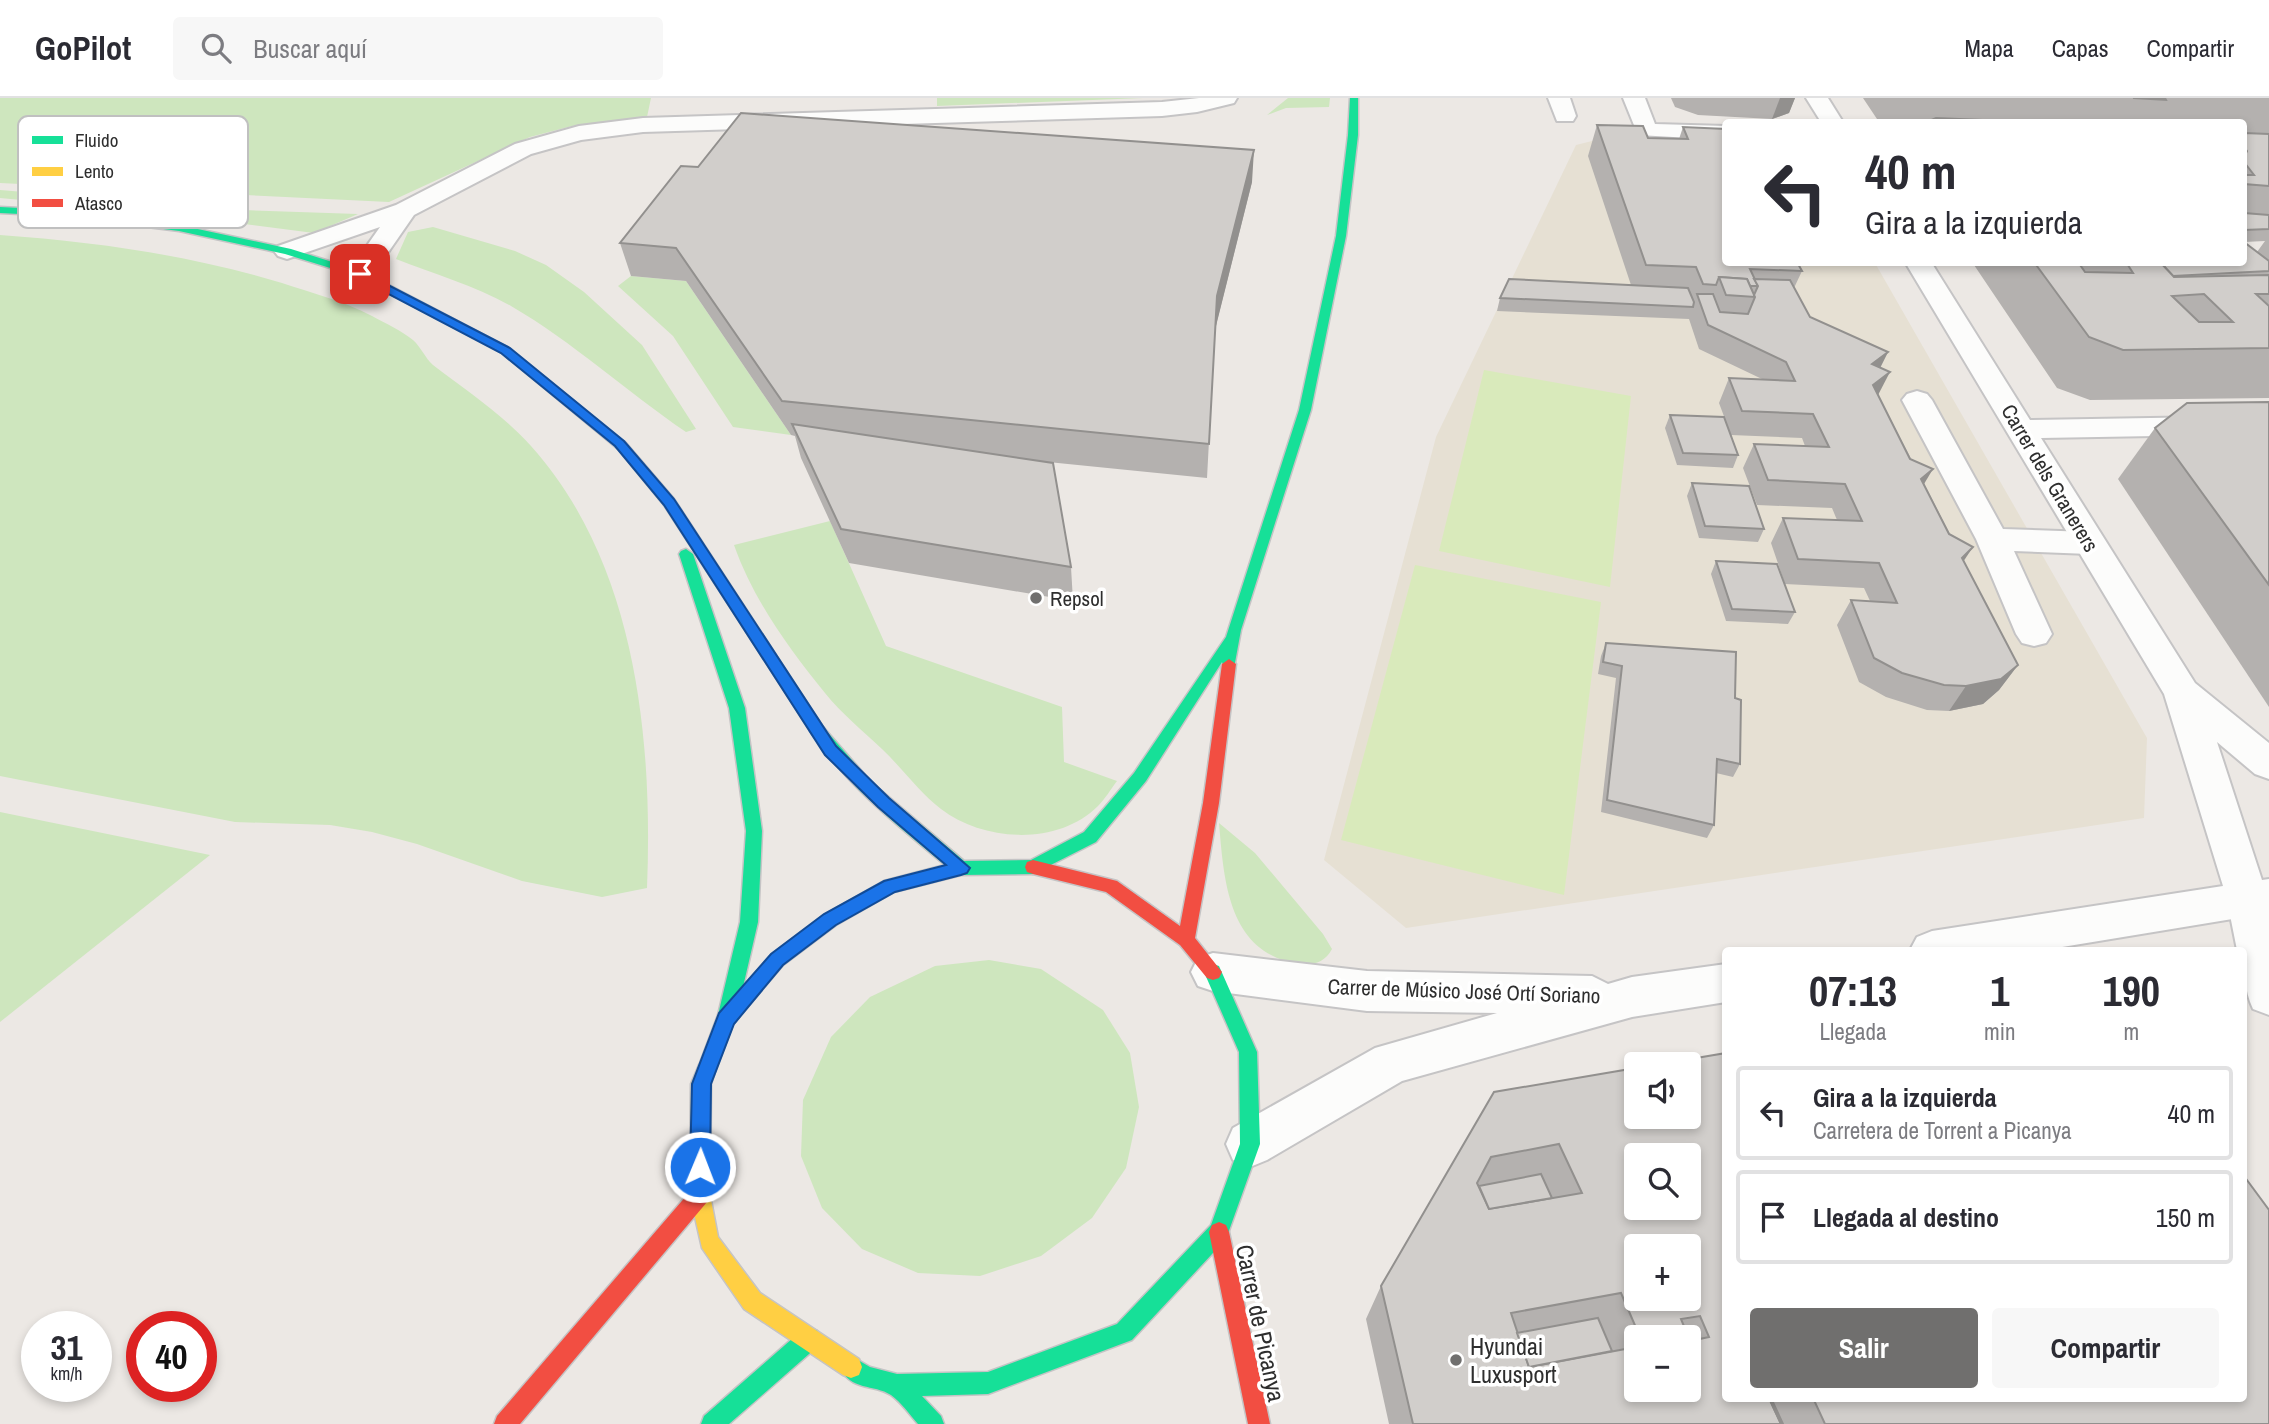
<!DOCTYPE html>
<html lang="es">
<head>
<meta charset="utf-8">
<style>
	body { margin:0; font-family:"Archivo Narrow",sans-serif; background:#f7f7f7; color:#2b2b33; height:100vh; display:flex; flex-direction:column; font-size:26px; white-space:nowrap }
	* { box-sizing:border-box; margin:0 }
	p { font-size:23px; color:#7c7c81 }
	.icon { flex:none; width:38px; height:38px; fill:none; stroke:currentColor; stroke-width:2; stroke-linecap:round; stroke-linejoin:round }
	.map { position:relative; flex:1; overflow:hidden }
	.details { position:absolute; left:1722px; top:849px; width:525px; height:455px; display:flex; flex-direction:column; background:#fff; border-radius:7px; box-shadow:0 4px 10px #0003 }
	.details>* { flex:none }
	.guide { position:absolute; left:1722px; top:21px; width:525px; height:147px; border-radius:7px; box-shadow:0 4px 10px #0003; background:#fff; color:#2b2b33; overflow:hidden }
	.buttons { position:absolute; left:1624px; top:954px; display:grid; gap:14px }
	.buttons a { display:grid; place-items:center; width:77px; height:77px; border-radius:7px; background:#fff; box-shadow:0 4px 10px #0003; font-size:35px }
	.speed { position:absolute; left:21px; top:1213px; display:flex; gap:14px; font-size:35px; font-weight:700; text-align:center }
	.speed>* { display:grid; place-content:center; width:91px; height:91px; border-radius:50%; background:#fff; box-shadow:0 4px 10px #0003; line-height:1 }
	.speed small { font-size:18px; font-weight:400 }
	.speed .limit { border:10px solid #d22; background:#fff; color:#111 }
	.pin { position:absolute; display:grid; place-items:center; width:60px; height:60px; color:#fff; margin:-30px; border-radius:14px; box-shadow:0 4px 10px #0006 }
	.me { position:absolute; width:77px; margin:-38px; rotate:1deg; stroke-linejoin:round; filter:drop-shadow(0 0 5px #0008) }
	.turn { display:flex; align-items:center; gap:24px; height:147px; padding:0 28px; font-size:32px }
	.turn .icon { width:91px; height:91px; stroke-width:2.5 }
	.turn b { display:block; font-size:49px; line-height:60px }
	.eta { display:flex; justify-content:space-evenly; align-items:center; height:119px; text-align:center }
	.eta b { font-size:42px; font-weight:700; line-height:49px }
	.button { display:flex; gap:14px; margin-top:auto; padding:14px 28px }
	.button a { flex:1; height:80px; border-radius:7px; background:#706f6e; color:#fff; font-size:28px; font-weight:700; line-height:80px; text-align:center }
	.button a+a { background:#f7f7f7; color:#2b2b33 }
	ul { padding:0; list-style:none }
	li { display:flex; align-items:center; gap:21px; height:94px; margin:0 14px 10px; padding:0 14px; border:4px solid #e1e1e2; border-radius:7px }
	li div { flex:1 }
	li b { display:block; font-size:26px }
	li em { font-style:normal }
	header { display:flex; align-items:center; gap:42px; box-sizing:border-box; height:98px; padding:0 35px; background:#fff; border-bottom:2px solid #e1e1e2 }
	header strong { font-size:33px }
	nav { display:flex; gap:38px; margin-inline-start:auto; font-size:24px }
	.search { width:490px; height:63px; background:#f7f7f7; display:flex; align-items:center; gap:18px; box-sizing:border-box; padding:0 24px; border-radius:7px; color:#7c7c81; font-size:26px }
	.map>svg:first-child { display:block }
</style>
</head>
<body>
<header>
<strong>GoPilot</strong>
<div class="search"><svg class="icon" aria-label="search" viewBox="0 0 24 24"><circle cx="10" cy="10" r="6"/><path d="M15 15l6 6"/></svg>Buscar aquí</div>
<nav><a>Mapa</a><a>Capas</a><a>Compartir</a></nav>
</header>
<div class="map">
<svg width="2269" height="1326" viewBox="0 0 2269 1326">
	<rect width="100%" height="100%" fill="#ece8e4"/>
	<polygon fill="#e6e0d3" points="1596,42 1726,164 1875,165 2147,640 2144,720 1406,830 1324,762 1436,339 1576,47"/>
	<g fill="#cee6be">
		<polygon points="0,0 651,0 647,19 572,28 530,39 389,104 0,85"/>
		<polygon points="937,0 1143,0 937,8"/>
		<polygon points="1288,0 1330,0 1329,9 1286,10 1267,17"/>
		<polygon points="0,92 242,112 358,116 314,135 149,114 0,100"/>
		<path d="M433,129L515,153L546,167L584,194L642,247L696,331L686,334C627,294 573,244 511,208C476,188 434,176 396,161L408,134Z"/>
		<path d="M0,137C97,144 189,157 282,185C312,195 344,203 372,218C385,225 402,233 413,242C421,249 425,260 433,267C467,293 502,316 531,348C636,465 653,640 647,790L602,799L522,783L417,746L372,734L330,727L235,724L0,678Z"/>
		<polygon points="631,178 686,183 791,337 733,329 673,238 618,188"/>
		<path d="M830,423L886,548L1062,609L1064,664L1117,683C1111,691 1105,701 1098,708C1058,748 984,744 941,711C920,695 902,670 882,651C863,633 841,615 825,595C789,551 753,501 734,447Z"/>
		<polygon points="0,714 210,757 0,924"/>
		<path d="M1219,725L1255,755L1323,836L1332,851C1325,864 1315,867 1300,866C1228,856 1224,783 1219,725Z"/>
		<polygon points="989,862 1041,871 1103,912 1130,955 1139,1009 1126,1070 1092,1120 1041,1158 980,1178 918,1175 862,1151 822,1110 801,1058 803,1002 831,939 870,899 935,868"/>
	</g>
	<g fill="#d9eabb">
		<polygon points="1484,272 1631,298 1610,489 1439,453"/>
		<polygon points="1415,467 1601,504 1564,797 1341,742"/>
	</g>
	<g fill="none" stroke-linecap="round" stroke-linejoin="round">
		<defs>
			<g id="lane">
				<polygon points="1548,0 1570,0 1576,18 1573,23 1557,23"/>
				<polygon points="1917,293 1927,296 1932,302 2003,431 2089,434 2101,437 2106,445 2101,453 2089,456 2014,453 2052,536 2046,545 2034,548 2022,545 2016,536 1976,441 1902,302 1907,296"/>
				<path d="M2248,784L2263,790L2269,802V917L2253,911C2244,891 2244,874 2244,852H2237L2227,802L2233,790Z"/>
			</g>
			<g id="street">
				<polygon points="1199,0 1237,0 1234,5 1197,14 1162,18 643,34 581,42 531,56 414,117 369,182 360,184 351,182 347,176 380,129 287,161 278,158 274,153 278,148 396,107 515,46 579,28 643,20 1162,4"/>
				<polygon points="1623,0 1645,0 1655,26 1726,28 1726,42 1638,37"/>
				<polygon points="1806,0 1828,0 1843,24 1821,24"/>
				<polygon points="1905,164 1931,164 2030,322 2269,318 2269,336 2041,340 2195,585 2269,645 2269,681 2255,676 2217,644 2262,782 2269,781 2269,815 2044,852 1910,852 1917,839 1932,833 2223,788 2164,596"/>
				<polygon points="1213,855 1367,873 1592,878 1608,886 1632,879 1726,866 1726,904 1632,919 1402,983 1267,1062 1250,1069 1233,1062 1226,1046 1233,1030 1375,950 1497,915 1367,913 1213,893 1198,888 1191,874 1198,860"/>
			</g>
			<g id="fast">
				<path d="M1350,0H1358V37L1346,138L1311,312L1241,532L1234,570H1224L1222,564L1146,683L1096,744L1033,776L961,777L894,794L836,827L783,867L733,926L713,979L706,982L699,979L697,973L718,917L740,824L746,733L729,610L679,456L681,453L686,451L693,456L745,610L762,733L758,824L743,889L771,857L824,817L884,783L945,767C897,727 849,689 813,637L810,633L813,629H823L872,685L964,763L1031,762L1084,734L1134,675L1226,539L1299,312L1336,138L1348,37Z"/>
				<polygon points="0,109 60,112 179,127 291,151 364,174 509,250 627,347 621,351 617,350 501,254 356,178 285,156 179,133 60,118 0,115"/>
				<path d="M1213,866L1219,868L1257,954L1260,1046L1226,1141L1132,1242L988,1296L922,1298L941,1318L944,1326H918C910,1317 901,1304 891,1297C874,1286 850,1293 840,1269L843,1261L851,1258L870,1269L897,1276L988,1274L1117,1226L1211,1127L1240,1046L1239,954L1204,874L1207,868Z"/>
				<polygon points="809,1230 817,1233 820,1241 817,1249 729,1326 701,1326 704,1318 801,1233"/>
			</g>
			<g id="slow">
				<polygon points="621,343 625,344 674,401 823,629 826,633 823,637 813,637 664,407 615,347"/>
				<polygon points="706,964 713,967 715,973 711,986 710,1097 718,1139 760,1195 859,1261 862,1269 859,1277 851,1280 843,1277 744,1211 702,1150 690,1097 691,986 699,967"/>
			</g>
			<g id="jam">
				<polygon points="1229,561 1236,566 1219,705 1195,840 1222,874 1219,880 1213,882 1207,880 1180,847 1106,794 1033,776 1027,774 1025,769 1027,764 1033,762 1117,783 1180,828 1203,705 1222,566"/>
				<polygon points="700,1087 707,1090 710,1097 707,1104 520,1326 494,1326 497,1318 693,1090"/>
				<polygon points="1219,1124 1226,1127 1229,1134 1270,1326 1248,1326 1209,1134 1212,1127"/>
			</g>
		</defs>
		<use href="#lane" stroke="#c5c4c5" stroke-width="4"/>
		<use href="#street" stroke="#c5c4c5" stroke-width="4"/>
		<use href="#fast" stroke="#c5c4c5" stroke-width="3"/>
		<use href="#slow" stroke="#c5c4c5" stroke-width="3"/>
		<use href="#jam" stroke="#c5c4c5" stroke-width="3"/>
		<use href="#lane" fill="#fcfcfb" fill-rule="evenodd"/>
		<use href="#street" fill="#fcfcfb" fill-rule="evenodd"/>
		<use href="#fast" fill="#16e098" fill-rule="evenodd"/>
		<use href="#slow" fill="#ffcf43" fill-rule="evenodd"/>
		<use href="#jam" fill="#f24e42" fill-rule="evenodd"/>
	</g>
	<g fill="#b4b1af" fill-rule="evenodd">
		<polygon points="1671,0 1795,0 1789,15 1772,21 1698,17 1675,9"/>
		<polygon points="1863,0 2269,0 2269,300 2090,302 2057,290 1972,164 2244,164 2257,154 2265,143 2244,144 2244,24 1879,24"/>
		<polygon points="1597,27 1648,40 1679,41 1683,29 1802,173 1794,190 1810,219 1888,254 1880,270 1878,297 2018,567 1999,592 1983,606 1949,613 1927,612 1886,599 1859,584 1837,527 1851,502 1870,503 1864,490 1785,486 1771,445 1783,420 1837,422 1832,410 1757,407 1743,370 1754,346 1805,348 1802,340 1731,337 1719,305 1729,280 1762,281 1699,251 1689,221 1497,213 1500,200 1631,187 1588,58"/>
		<polygon points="698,69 1252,84 1215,231 1207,380 1038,363 1071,469 1073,503 849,465 801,360 795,338 791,337 686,183 631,178 620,145"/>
		<polygon points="2269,304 2269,609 2118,381 2155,330"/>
		<polygon points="1670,317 1738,357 1733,370 1677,367 1665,330"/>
		<polygon points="1692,385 1764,431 1758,444 1699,440 1687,398"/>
		<polygon points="1716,463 1795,514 1788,526 1726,523 1711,476"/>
		<polygon points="1606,545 1735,600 1740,666 1733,679 1716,675 1714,727 1707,740 1601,714 1616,580 1598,576 1601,558"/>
		<path d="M1494,994L1689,1018L1726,1300H2244L2269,1326H1389L1366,1221L1381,1188ZM1636,1239H1689L1636,1292Z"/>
	</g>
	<g fill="#92908e">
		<polygon points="1780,0 1795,0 1789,15 1772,21"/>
		<polygon points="1254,52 1252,84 1215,232 1217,198"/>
		<polygon points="1888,254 1876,278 1872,266"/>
		<polygon points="1890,274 1877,299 1873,287"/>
		<polygon points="1933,371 1918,396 1921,381"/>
		<polygon points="1973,449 1957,473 1962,460"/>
		<polygon points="2018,567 1999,592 1983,606 1949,613 1966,588"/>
	</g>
	<g fill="#d1cecb" stroke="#92908e" stroke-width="2" fill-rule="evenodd">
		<polygon points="2133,0 2165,0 2166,2"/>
		<polygon points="741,15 1254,52 1217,198 1209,346 782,303 676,150 620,145 681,68 698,69"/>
		<polygon points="1936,20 2029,24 1927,24"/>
		<polygon points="1597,27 1643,28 1648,40 1688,41 1683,29 1726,31 1726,164 1797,164 1802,173 1750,171 1758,188 1750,188 1747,181 1719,179 1716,187 1703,186 1696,169 1646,167"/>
		<polygon points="2244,35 2269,36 2269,88 2244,86 2244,77 2254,77 2244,64 2244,59 2247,53 2244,49"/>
		<polygon points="2244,115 2269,117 2269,131 2244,132"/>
		<polygon points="2244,144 2269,163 2269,173 2173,178 2160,164 2244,164"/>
		<path d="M2034,164H2078L2085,174L2133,175L2126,164H2160L2174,179L2269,177V196H2256L2269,208V250L2123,252L2089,239ZM2204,196L2233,224H2199L2172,198Z"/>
		<polygon points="1719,179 1747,181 1755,199 1726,197"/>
		<polygon points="1509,181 1688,190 1694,204 1693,209 1500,200"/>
		<polygon points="1754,181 1790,182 1810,219 1888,254 1872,266 1890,274 1873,287 1910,361 1933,371 1921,381 1949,436 1973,449 1962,460 2018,567 2001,581 1966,588 1944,587 1902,575 1874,560 1851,502 1897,505 1879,465 1798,461 1783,420 1862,423 1845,386 1768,382 1754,346 1829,349 1813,316 1742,313 1729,280 1795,283 1786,264 1708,227 1697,196 1713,196 1720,214 1748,216 1755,199 1754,197 1758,188"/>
		<polygon points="2269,304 2269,487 2155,330 2187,305"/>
		<polygon points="1670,317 1724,319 1738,357 1683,355"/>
		<polygon points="792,326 1053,365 1071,469 841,431"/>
		<polygon points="1692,385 1749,388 1764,431 1705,428"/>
		<polygon points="1716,463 1777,466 1795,514 1732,511"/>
		<polygon points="1606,545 1736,554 1735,600 1741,602 1740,666 1717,661 1714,727 1607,702 1622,568 1603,564"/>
		<path d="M1726,955V1300H1769L1781,1326H1413L1381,1188L1494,994L1636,970V1018H1689V966H1661ZM1559,1046L1582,1095L1489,1111L1477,1085L1491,1059ZM1636,1057H1689V1110H1636ZM1636,1148H1689V1200H1636ZM1621,1195L1640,1239H1689V1292H1636V1249L1529,1269L1511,1215ZM1700,1218L1709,1239L1690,1243L1681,1221Z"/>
		<polygon points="1541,1076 1552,1100 1489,1111 1479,1088"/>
		<polygon points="2244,1078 2269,1112 2269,1326 1825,1326 1813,1300 2244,1300"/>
		<polygon points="1598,1220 1612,1253 1529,1269 1517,1235"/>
		<polygon points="1769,1300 1771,1300 1783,1326 1781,1326"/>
	</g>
	<polygon fill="#1a73e8" stroke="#114b97" stroke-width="2" points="356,174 363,174 510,250 624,343 674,401 836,648 889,700 970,770 967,775 961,777 895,794 836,827 783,867 734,926 711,986 710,1069 707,1076 700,1079 693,1076 690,1069 692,986 719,915 771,856 824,816 884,783 946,767 878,709 825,657 664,407 615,348 501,255 356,179"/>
	<g fill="#706f6e" stroke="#fff" stroke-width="2.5">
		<circle cx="1036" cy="500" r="7"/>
		<circle cx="1456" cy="1262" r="7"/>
	</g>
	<g text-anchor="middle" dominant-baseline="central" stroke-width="7" stroke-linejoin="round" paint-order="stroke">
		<g font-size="21" fill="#2e2e2e" stroke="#fff">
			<text transform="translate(2050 380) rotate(59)">Carrer dels Granerers</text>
			<text transform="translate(1464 893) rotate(2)">Carrer de Músico José Ortí Soriano</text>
		</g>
		<g font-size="21" fill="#2e2e2e" stroke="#fff" text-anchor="start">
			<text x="1050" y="500">Repsol</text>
		</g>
		<g font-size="24" fill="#2e2e2e" stroke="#fff">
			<text transform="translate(1261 1225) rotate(78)">Carrer de Picanya</text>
		</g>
		<g font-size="24" fill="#2e2e2e" stroke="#fff" text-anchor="start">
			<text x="1470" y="1248">Hyundai<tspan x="1470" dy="28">Luxusport</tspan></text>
		</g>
	</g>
	<rect x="18" y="18" width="230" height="112" rx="10" fill="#fff" stroke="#c0c0c0" stroke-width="2"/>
	<rect x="32" y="38" width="31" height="8" fill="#16e098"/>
	<rect x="32" y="69" width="31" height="9" fill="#ffcf43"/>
	<rect x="32" y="101" width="31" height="8" fill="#f24e42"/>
	<g font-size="19" fill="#2e2e2e">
		<text x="75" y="49">Fluido</text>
		<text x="75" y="80">Lento</text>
		<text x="75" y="112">Atasco</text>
	</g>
</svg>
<div class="buttons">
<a><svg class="icon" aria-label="sound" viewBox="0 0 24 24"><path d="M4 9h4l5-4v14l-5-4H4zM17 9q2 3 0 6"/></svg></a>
<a><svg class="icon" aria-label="search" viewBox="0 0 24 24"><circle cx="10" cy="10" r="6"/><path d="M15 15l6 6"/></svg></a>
<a>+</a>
<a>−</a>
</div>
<div class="speed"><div>31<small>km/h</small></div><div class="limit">40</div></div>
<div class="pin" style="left:360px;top:176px;background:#d93025"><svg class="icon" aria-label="arrive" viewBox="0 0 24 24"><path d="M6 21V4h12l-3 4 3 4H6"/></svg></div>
<svg class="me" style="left:700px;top:1069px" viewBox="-20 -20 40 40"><circle r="17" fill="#1a73e8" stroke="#fff" stroke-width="3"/><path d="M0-11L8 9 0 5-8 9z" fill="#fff"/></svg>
<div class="guide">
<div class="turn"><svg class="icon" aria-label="left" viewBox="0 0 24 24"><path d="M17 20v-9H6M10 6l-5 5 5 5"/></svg><div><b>40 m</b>Gira a la izquierda</div></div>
</div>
<section class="details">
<div class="eta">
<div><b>07:13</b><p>Llegada</p></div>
<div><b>1</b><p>min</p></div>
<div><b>190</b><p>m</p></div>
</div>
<ul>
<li><svg class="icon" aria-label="left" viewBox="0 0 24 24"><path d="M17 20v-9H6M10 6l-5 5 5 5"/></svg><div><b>Gira a la izquierda</b><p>Carretera de Torrent a Picanya</p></div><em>40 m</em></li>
<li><svg class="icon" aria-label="arrive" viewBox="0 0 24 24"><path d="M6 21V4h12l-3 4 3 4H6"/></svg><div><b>Llegada al destino</b></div><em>150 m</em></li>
</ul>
<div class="button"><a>Salir</a><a>Compartir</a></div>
</section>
</div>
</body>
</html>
